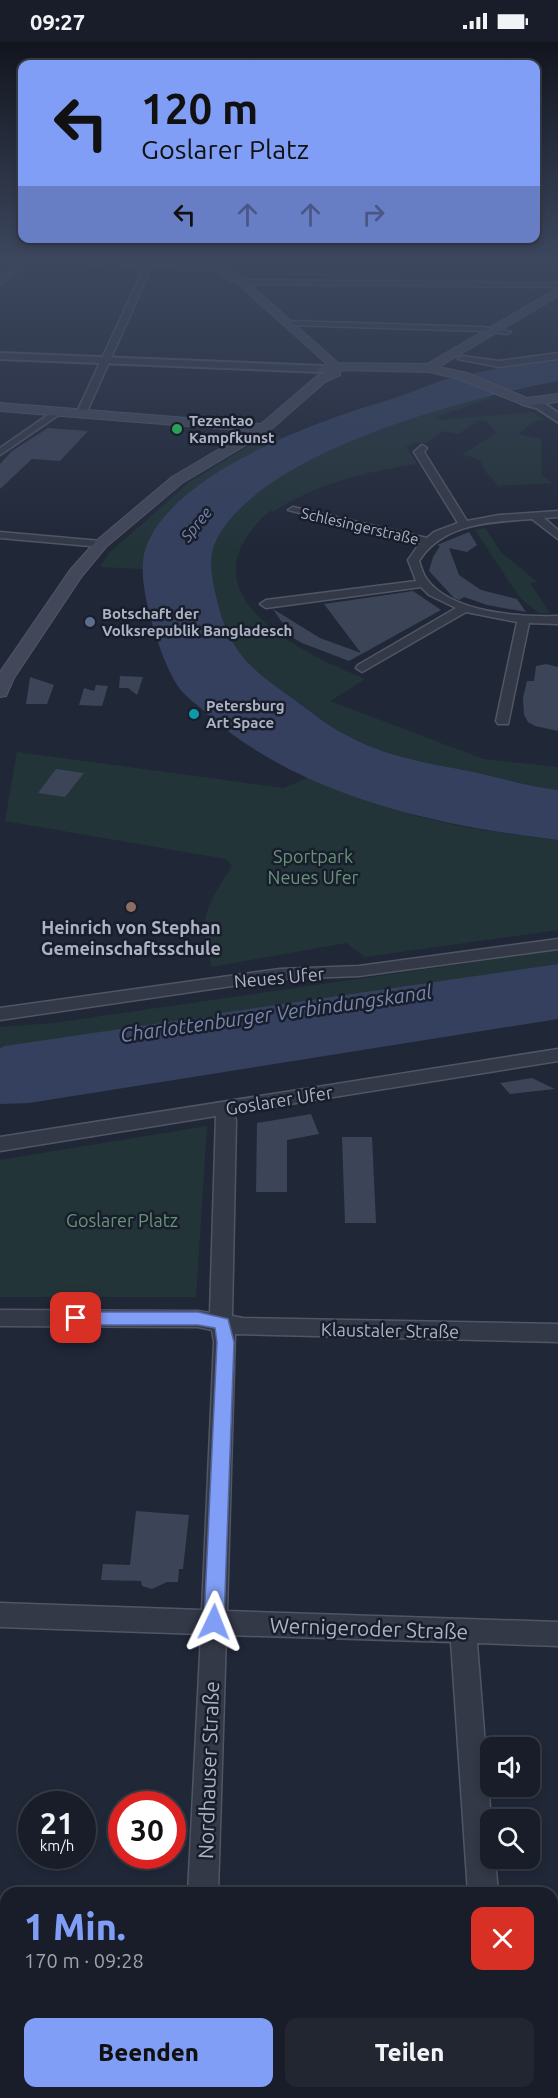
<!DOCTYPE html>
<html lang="de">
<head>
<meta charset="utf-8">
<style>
	body { margin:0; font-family:Ubuntu,sans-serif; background:#212631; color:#f1f3f6; height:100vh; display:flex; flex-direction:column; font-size:22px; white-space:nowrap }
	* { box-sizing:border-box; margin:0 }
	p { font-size:20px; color:#9fa2a8 }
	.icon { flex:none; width:33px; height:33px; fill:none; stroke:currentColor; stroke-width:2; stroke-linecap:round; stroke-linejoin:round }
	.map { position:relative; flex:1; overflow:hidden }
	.sheet { position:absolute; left:0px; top:1845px; width:558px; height:212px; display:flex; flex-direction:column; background:#181d29; border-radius:18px 18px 0 0; box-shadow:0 3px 9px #0003,0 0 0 2px #363b46 }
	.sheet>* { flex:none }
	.guide { position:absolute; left:18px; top:18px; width:522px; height:183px; border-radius:12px; box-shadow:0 3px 9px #0003,0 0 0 2px #363b46; background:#819ef6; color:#111; overflow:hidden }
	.tools { position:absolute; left:480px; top:1695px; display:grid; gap:12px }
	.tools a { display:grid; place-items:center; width:60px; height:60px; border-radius:12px; background:#181d29; box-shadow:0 3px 9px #0003,0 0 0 2px #363b46; font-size:30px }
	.speed { position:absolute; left:18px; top:1749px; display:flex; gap:12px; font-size:30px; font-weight:700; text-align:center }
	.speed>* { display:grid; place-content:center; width:78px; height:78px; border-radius:50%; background:#181d29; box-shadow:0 3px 9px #0003,0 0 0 2px #363b46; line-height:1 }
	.speed small { font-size:15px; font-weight:400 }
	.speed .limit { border:9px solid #d22; background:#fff; color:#111 }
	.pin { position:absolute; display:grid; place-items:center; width:51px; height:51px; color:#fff; margin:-26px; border-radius:12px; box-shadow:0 3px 9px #0006 }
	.me { position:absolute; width:66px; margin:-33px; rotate:2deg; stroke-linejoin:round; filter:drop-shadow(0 0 4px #0008) }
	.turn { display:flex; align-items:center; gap:21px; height:126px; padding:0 24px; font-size:27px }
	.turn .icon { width:78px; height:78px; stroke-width:2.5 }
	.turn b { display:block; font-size:42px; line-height:51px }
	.lanes { display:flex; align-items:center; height:57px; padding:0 24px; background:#0003; justify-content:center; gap:30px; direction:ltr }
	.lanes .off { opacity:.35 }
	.round { display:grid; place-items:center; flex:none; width:63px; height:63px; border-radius:12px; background:#212631 }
	.overview { display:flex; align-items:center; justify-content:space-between; height:102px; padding:0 24px }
	h1 { font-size:36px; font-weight:800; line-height:45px; color:#819ef6 }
	.button { display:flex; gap:12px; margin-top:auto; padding:12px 24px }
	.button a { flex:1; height:69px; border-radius:12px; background:#819ef6; color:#111; font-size:24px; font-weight:800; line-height:69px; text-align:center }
	.button a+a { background:#212631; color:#f1f3f6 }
	.status { display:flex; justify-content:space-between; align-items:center; height:42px; padding:0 30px; background:#181d29; direction:ltr }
	.status svg { height:16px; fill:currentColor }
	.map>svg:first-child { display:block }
</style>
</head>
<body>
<div class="status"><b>09:27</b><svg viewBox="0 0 49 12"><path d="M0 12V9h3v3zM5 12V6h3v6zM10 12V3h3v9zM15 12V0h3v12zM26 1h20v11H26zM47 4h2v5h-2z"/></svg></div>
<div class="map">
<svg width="558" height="2056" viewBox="0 0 558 2056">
	<rect width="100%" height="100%" fill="#202737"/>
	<g fill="#233439">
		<path d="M488,354L492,356L435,375L439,378L532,370L544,378H536L518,392L541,397L542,433L552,441L498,444C492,434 484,432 481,420L472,415L462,413L496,391L486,379L478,378L459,392L443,389L426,401H415L406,405L417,422C366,430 317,441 273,470L270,469C177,550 296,609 365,637L330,659L483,717L558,725V748C531,745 504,737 478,731C435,722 387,716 348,694C329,684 312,670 295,658C253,628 229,612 217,558C212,534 206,516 219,493C264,417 407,376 488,354Z"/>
		<path d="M268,392L283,396C230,421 148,461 143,527L100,525L110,510L190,440Z"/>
		<polygon points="485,486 501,510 537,540 530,541 550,571 539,571 521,557 475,488"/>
		<path d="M17,710L284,746L309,735C339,747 369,760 400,769C451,785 505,792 558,798V888L365,915L346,901L212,925C197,876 206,865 232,824L226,817L5,779Z"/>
		<polygon points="558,908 558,922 0,1006 0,985 53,981"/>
		<polygon points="207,1084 196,1255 0,1255 0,1118"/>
	</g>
	<g fill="#34405e">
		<path d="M558,319V339C465,357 270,407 219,493C206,516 212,534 217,558C229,610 251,627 292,656C310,669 328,684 348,694C387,716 435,722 478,731C504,737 531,745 558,748V798C438,784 301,755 207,672C198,663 184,654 177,643C166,625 158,602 152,581C146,558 138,528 146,505C174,430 318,379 388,358C406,353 423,345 441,339C479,328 519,323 558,319Z"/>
		<polygon points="558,922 558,977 29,1061 0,1062 0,1006 5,1004 181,978 220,974 222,971"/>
	</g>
	<g fill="#3c4457">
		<polygon points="48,386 88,389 60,419 32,417 0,447 0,422 12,409"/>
		<polygon points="469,490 477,503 467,510 449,506 459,533 481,548 517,557 526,570 487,563 464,555 459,558 454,556 429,529 433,515 440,504 437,503"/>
		<polygon points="413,549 441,568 349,619 302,601 292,595 273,567 320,596 361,611 324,562"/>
		<polygon points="546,622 558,625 558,689 535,684 528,680 524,673 523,656 527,639 534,639 536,624"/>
		<polygon points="120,634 143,635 137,653 128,646 119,646"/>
		<polygon points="30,635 54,643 47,662 26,662"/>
		<polygon points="96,643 108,644 102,664 79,663 84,646 94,649"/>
		<polygon points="56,727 84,731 65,755 38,751"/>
		<polygon points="532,1036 555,1047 510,1052 500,1041"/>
		<polygon points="311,1072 319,1092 287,1098 287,1150 256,1150 257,1081"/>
		<polygon points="342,1095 372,1095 376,1181 345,1181"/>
		<polygon points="136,1469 189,1473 183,1527 179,1527 178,1540 167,1540 152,1547 142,1544 141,1539 101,1538 103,1522 130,1523"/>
	</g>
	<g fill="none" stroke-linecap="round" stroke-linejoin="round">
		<defs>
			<g id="minor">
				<polygon points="85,220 229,223 233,225 229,227 152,224 86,372 81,375 76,372 145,224 89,222"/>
				<polygon points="241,238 558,241 558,245 238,242"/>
				<polygon points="290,279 483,285 511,290 507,292 483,289 287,283 287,279"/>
				<polygon points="558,311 558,317 499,325 458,317 462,314 499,319"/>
				<polygon points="55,368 63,370 0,413 0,406"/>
				<path d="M422,403L427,406L424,410L467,479L499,473L558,469V475L544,476L558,488V497L532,477C491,480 443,481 419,519C421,524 423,532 426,536C450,571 520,575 558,574V582L529,581L508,682H498L496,679L517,580L466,570L362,630L356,626L358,623L456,566L429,553L421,545L266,566L260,562L266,558L416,539L408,518L420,501L288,468L293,465L427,496L434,490L458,481L414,410Z"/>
				<polygon points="0,490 101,499 106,502 101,505 0,496"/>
				<polygon points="558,897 558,907 359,934 280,937 0,978 0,966 280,927 359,924"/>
				<polygon points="558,1007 558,1019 234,1071 236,1079 232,1274 243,1276 558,1282 558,1300 235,1292 227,1569 558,1580 558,1604 477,1601 491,1778 490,1816 495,1816 498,1851 468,1851 451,1600 226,1593 218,1851 188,1851 201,1592 0,1585 0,1561 202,1568 214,1300 212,1288 198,1285 0,1284 0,1268 198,1269 210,1271 216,1074 0,1109 0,1095"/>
				<rect x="176" y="2050" width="32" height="6"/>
				<rect x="483" y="2050" width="32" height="6"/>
			</g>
			<g id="tertiary">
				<polygon points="0,311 322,324 327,327 322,330 0,317"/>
				<polygon points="526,357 545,362 558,371 558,380 537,366 522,362 520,360"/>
			</g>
			<g id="secondary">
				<polygon points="16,220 27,220 0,244 0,235"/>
				<polygon points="204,220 216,220 244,237 338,321 427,322 558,246 558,254 439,325 467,331 527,356 558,352 558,360 526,364 459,337 429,330 341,328 340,333 325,340 269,389 182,441 106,505 82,534 14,636 6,654 0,655 0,630 70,528 96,499 172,435 250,389 0,369 0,361 261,382 317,334 326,330 318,330 316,327 327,322 237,241 231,240"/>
			</g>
		</defs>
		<use href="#minor" stroke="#515665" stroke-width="3"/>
		<use href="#tertiary" stroke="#515665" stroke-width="4"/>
		<use href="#secondary" stroke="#515665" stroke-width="2"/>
		<use href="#minor" fill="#343947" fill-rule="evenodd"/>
		<use href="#tertiary" fill="#343947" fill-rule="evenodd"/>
		<use href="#secondary" fill="#42485a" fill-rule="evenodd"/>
	</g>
	<linearGradient id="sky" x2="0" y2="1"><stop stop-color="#12151e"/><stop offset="0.43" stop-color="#3c475e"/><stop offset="1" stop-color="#3c475e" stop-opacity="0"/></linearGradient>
	<rect width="558" height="508" fill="url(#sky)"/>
	<polygon fill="#819ef6" stroke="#5467a0" stroke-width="1.5" points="76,1270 198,1270 228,1277 234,1300 224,1580 221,1587 214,1590 207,1587 204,1580 217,1300 215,1286 198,1283 76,1283 70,1281 68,1276 70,1272"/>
	<circle fill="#2e9e5b" stroke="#191e2c" stroke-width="2" cx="177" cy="387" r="6"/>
	<circle fill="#5c6f8a" stroke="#191e2c" stroke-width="2" cx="90" cy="580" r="6"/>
	<circle fill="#0f9aa8" stroke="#191e2c" stroke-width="2" cx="194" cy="672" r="6"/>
	<circle fill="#8d6e63" stroke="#191e2c" stroke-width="2" cx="131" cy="865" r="6"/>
	<g text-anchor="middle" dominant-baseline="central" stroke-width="5" stroke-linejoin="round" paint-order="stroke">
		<g font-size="15" font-weight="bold" fill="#aeb3c4" stroke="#191e2c" text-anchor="start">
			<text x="189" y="378">Tezentao<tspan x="189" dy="17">Kampfkunst</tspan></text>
			<text x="102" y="571">Botschaft der<tspan x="102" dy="17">Volksrepublik Bangladesch</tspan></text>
			<text x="206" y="663">Petersburg<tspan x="206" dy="17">Art Space</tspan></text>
		</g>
		<g font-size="15" fill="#aeb3c4" stroke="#191e2c">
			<text transform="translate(360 484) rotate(13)">Schlesingerstraße</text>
		</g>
		<g font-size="16" font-style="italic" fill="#7686ac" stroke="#191e2c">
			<text transform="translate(196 482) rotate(-51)">Spree</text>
		</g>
		<g font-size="18" fill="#669477" stroke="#191e2c">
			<text x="313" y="814">Sportpark<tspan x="313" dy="21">Neues Ufer</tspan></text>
			<text x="122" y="1178">Goslarer Platz</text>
		</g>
		<g font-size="18" font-weight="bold" fill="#aeb3c4" stroke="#191e2c">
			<text x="131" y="885">Heinrich von Stephan<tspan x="131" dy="21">Gemeinschaftsschule</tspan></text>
		</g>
		<g font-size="18" fill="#aeb3c4" stroke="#191e2c">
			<text transform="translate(279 935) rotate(-5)">Neues Ufer</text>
			<text transform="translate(279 1058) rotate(-9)">Goslarer Ufer</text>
			<text transform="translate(390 1288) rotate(1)">Klaustaler Straße</text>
		</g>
		<g font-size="20" font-style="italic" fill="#7686ac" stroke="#191e2c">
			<text transform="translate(276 971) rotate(-8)">Charlottenburger Verbindungskanal</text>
		</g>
		<g font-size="21" fill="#aeb3c4" stroke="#191e2c">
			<text transform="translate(369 1586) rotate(2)">Wernigeroder Straße</text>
			<text transform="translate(208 1728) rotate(-88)">Nordhauser Straße</text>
		</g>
	</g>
</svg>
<div class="tools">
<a><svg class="icon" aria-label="sound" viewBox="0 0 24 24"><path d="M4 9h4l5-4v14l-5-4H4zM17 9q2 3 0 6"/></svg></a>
<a><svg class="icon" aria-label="search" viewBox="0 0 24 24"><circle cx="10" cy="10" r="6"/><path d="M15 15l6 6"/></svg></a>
</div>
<div class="speed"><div>21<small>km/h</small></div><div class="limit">30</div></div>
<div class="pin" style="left:76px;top:1276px;background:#d93025"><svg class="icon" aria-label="arrive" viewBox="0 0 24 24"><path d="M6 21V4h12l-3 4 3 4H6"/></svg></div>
<svg class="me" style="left:214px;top:1580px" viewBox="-20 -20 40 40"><path d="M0-17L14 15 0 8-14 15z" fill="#819ef6" stroke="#fff" stroke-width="4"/></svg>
<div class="guide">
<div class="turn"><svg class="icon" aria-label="left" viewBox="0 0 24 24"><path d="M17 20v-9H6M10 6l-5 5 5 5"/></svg><div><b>120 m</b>Goslarer Platz</div></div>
<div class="lanes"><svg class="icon" aria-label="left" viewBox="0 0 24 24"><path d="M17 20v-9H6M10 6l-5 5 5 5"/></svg><svg class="icon off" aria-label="ahead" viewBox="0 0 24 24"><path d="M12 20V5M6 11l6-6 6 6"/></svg><svg class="icon off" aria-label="ahead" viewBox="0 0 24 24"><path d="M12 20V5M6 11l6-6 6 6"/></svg><svg class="icon off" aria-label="right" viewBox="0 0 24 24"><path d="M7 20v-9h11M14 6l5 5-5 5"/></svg></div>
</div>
<section class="sheet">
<div class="overview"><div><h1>1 Min.</h1><p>170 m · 09:28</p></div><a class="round" style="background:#d93025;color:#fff"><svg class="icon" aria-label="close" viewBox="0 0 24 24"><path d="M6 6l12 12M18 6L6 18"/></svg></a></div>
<div class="button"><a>Beenden</a><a>Teilen</a></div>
</section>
</div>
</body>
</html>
